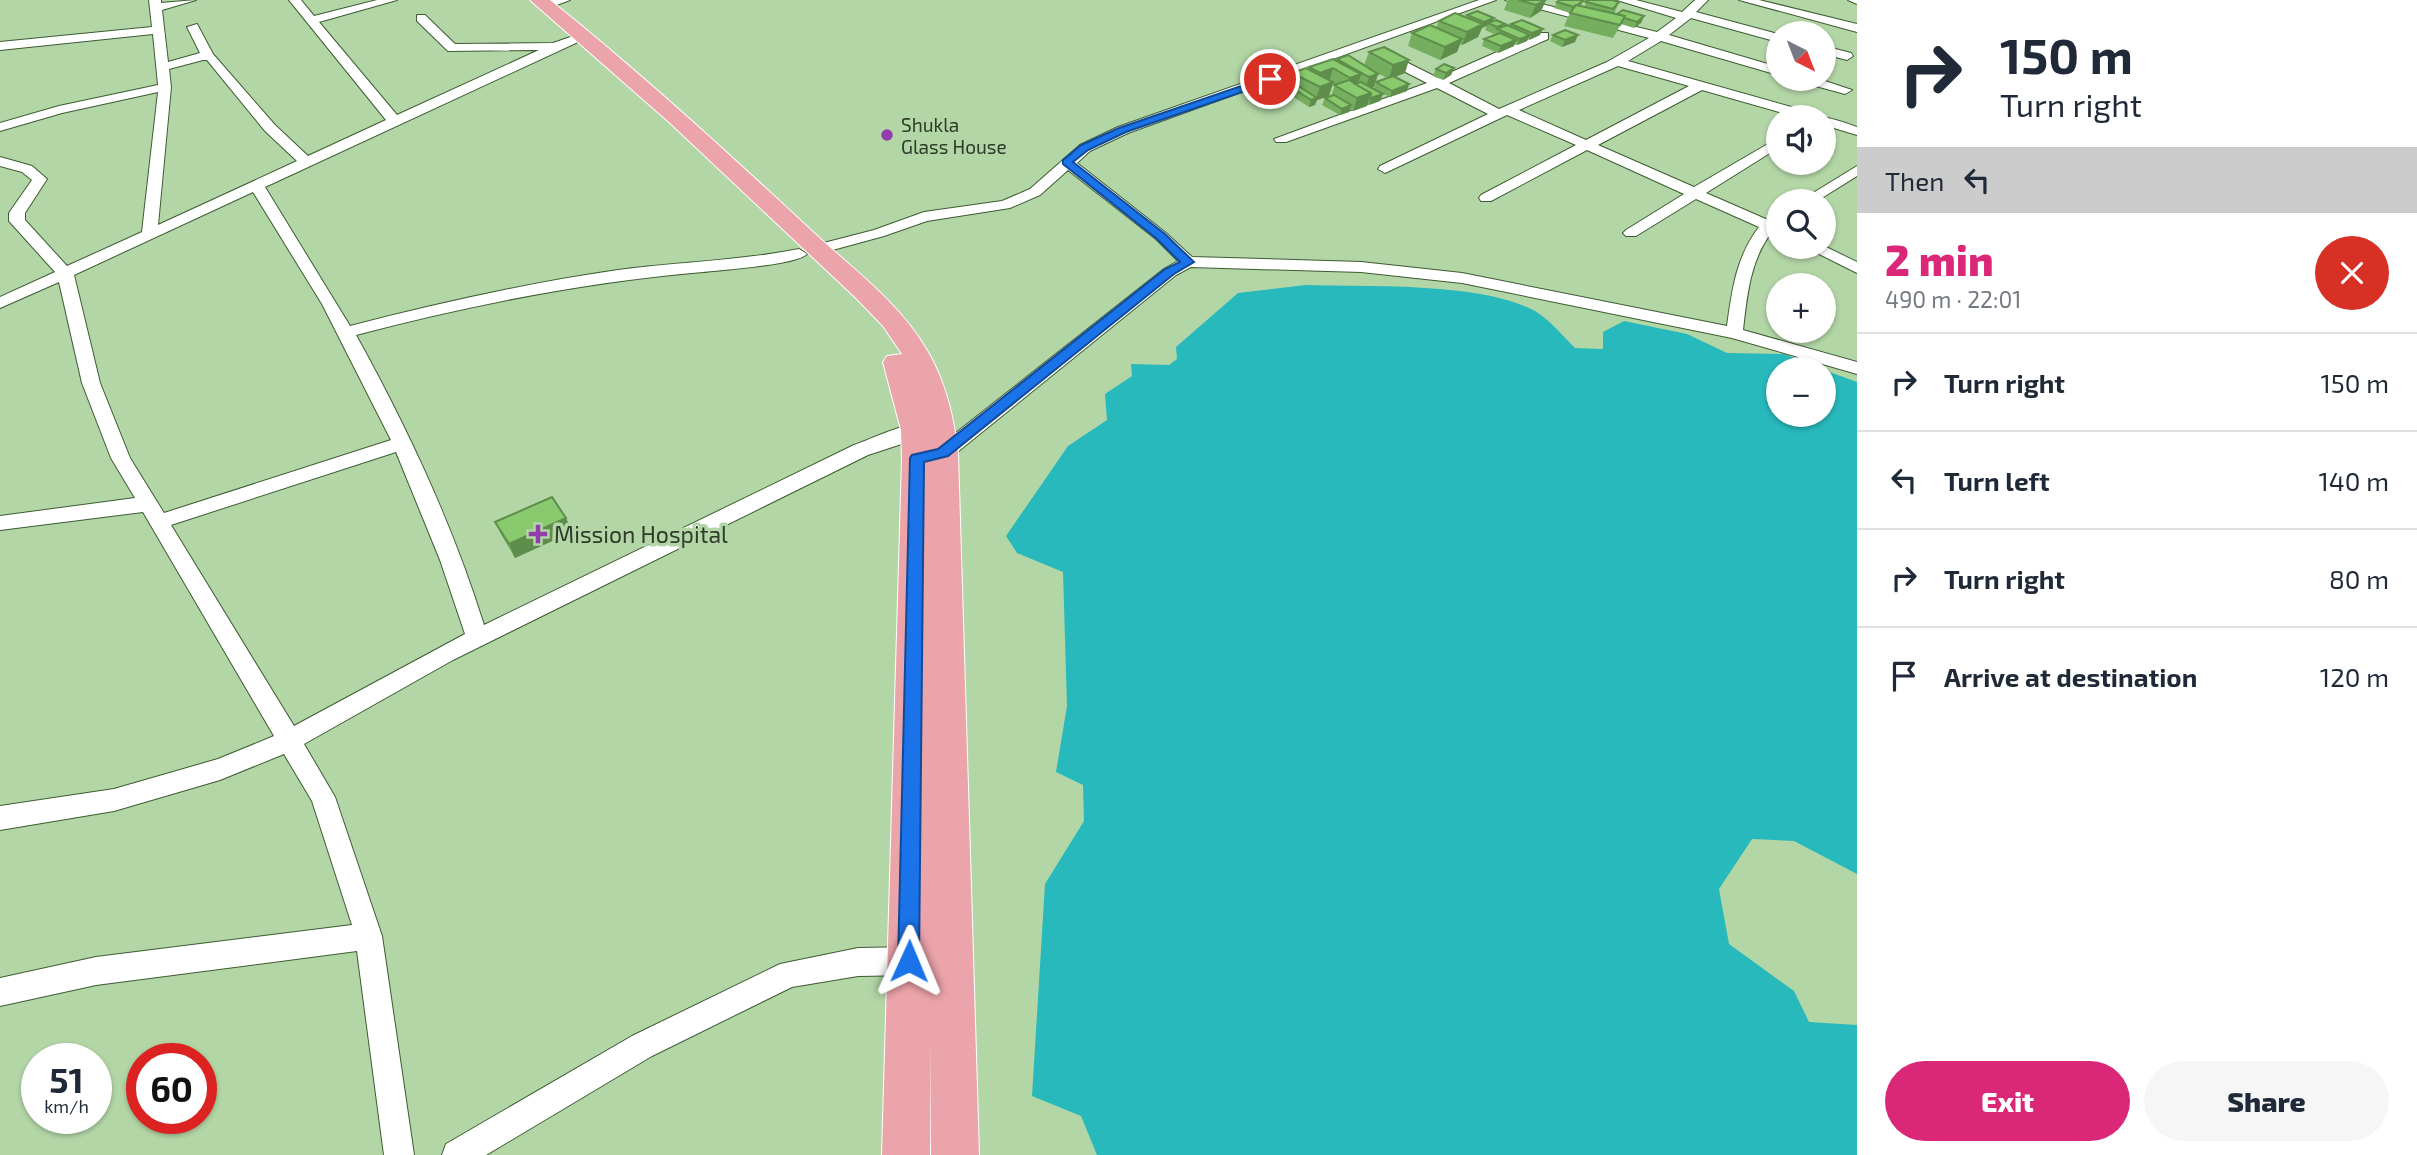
<!DOCTYPE html>
<html lang="en">
<head>
<meta charset="utf-8">
<style>
	body { margin:0; font-family:"Exo 2",sans-serif; background:#f6f6f7; color:#1f2937; height:100vh; display:flex; flex-direction:column; font-size:26px; white-space:nowrap }
	* { box-sizing:border-box; margin:0 }
	p { font-size:23px; color:#747a83 }
	.icon { flex:none; width:38px; height:38px; fill:none; stroke:currentColor; stroke-width:2; stroke-linecap:round; stroke-linejoin:round }
	.map { position:relative; flex:1; overflow:hidden }
	.side { display:flex; flex-direction:column; background:#fff; width:560px }
	.side>* { flex:none }
	.top-card { background:#fff; color:#1f2937; overflow:hidden }
	.needle { width:46px; rotate:138deg }
	.controls { position:absolute; left:1766px; top:21px; display:grid; gap:14px }
	.controls a { display:grid; place-items:center; width:70px; height:70px; border-radius:50%; background:#fff; box-shadow:0 2px 5px #0004; font-size:35px }
	.speed { position:absolute; left:21px; top:1043px; display:flex; gap:14px; font-size:35px; font-weight:700; text-align:center }
	.speed>* { display:grid; place-content:center; width:91px; height:91px; border-radius:50%; background:#fff; box-shadow:0 2px 5px #0004; line-height:1 }
	.speed small { font-size:18px; font-weight:400 }
	.speed .limit { border:10px solid #d22; background:#fff; color:#111 }
	.pin { position:absolute; display:grid; place-items:center; width:60px; height:60px; color:#fff; margin:-30px; border:4px solid #fff; border-radius:50%; box-shadow:0 2px 7px #0007 }
	.me { position:absolute; width:77px; margin:-38px; rotate:1deg; stroke-linejoin:round; filter:drop-shadow(0 0 5px #0008) }
	.turn { display:flex; align-items:center; gap:24px; height:147px; padding:0 28px; font-size:32px }
	.turn .icon { width:91px; height:91px; stroke-width:2.5 }
	.turn b { display:block; font-size:49px; line-height:60px }
	.then { display:flex; align-items:center; height:66px; padding:0 28px; background:#0003; gap:14px; font-size:26px }
	.round { display:grid; place-items:center; flex:none; width:74px; height:74px; border-radius:37px; background:#f6f6f7 }
	.summary { display:flex; align-items:center; justify-content:space-between; height:119px; padding:0 28px }
	h1 { font-size:42px; font-weight:800; line-height:52px; color:#db2777 }
	.button { display:flex; gap:14px; margin-top:auto; padding:14px 28px }
	.button a { flex:1; height:80px; border-radius:42px; background:#db2777; color:#fff; font-size:28px; font-weight:800; line-height:80px; text-align:center }
	.button a+a { background:#f6f6f7; color:#1f2937 }
	ul { padding:0; list-style:none }
	li { display:flex; align-items:center; gap:21px; height:98px; padding:0 28px; border-top:2px solid #e0e1e3 }
	li div { flex:1 }
	li b { display:block; font-size:26px }
	li em { font-style:normal }
	main { display:flex; flex:1; min-height:0 }
	.map>svg:first-child { display:block }
</style>
</head>
<body>
<main>
<div class="map">
<svg width="1857" height="1155" viewBox="0 0 1857 1155">
	<rect width="100%" height="100%" fill="#b3d6a6"/>
	<path fill="#27b9bc" d="M1306,285C1369,287 1481,282 1535,311C1550,320 1563,336 1575,348L1603,349V332L1624,321L1687,334L1727,353L1784,354L1823,369H1778V415H1824V370L1857,382V874L1794,841L1752,839L1719,889L1729,944L1794,991L1809,1022L1857,1025V1155H1097L1081,1116L1032,1096L1045,884L1084,821L1083,785L1056,772L1067,706L1063,572L1017,553L1006,536L1068,446L1107,420L1105,394L1132,376L1131,364L1169,365L1177,359L1176,347L1238,293Z"/>
	<g fill="none" stroke-linecap="round" stroke-linejoin="round">
		<defs>
			<g id="street">
				<path d="M149,0H161V3L196,0L162,10L168,62L200,53L187,27L197,24L213,54L275,125L308,156L386,120L289,0H301L314,16L377,0H397L319,22L397,115L539,50L448,51L417,21V15H425L455,44L553,43L585,32L591,36L265,187L350,326C439,303 528,283 618,270C678,262 739,261 799,249L807,254C796,265 722,270 703,272C585,282 470,305 356,335C407,427 452,523 484,625L854,445C874,438 914,418 935,423L937,428L935,433L868,455L453,660L304,744L335,797L382,936L414,1155H384L357,951L96,985L0,1006V978L96,957L352,925L312,801L284,754L220,780L114,811L0,830V806L114,789L218,759L274,736L143,512L0,530V516L135,498L111,458L82,383L59,282L0,308V297L55,272L9,221V213L32,180L22,172L0,166V157L32,166L47,179L25,213V220L67,266L142,232L158,92L62,113L0,131V123L59,106L158,85L153,34L0,50V42L152,27ZM203,60H207L265,131L297,161L158,225L171,87L169,69ZM253,192L322,304L391,440L164,513L130,458L100,383L74,275ZM396,452L440,560L465,634L294,726L171,525Z"/>
				<polygon points="553,0 570,0 546,9 540,6"/>
				<path d="M1479,0H1496L1128,133L1090,151L1077,163L1166,233L1192,257L1361,262L1462,273L1727,326C1732,290 1736,257 1759,227L1696,199L1636,236H1626L1623,233L1626,230L1684,194L1587,150L1491,201H1481L1479,198L1481,195L1576,145L1507,115L1385,173L1378,169L1380,166L1488,114L1437,88L1286,142H1276L1274,139L1427,83L1378,58V52H1386L1438,78L1540,33H1548V39L1449,83L1499,109L1607,62L1649,38L1505,0H1525L1657,32L1676,18L1617,0H1636L1682,12L1695,0H1708L1696,12L1778,34V42L1691,18L1669,35L1778,67V75L1661,41L1628,61L1816,114L1818,117H1797L1702,90L1598,145L1694,187L1778,138V148L1706,193L1768,220L1778,214V235L1771,233C1750,261 1747,296 1743,330L1857,362V374L1732,338L1462,283L1361,272L1191,267L1176,275L950,458L932,462L925,460L923,455L925,450L938,447L1164,269L1178,261L1156,239L1068,170L1040,195L1010,208L927,221L884,236L818,254L812,252L810,249L812,246L874,230L924,212L1002,201L1030,189L1080,145L1118,127ZM1618,66L1689,86L1586,140L1519,110Z"/>
				<polygon points="1739,0 1759,0 1857,24 1857,32"/>
				<polygon points="1848,0 1857,0 1857,4"/>
				<polygon points="1824,46 1851,53 1853,56 1847,60 1824,54"/>
				<polygon points="1800,79 1819,79 1852,90 1845,94 1801,82"/>
				<path d="M1823,117C1834,119 1846,123 1857,127V135L1824,125Z"/>
				<polygon points="1857,166 1857,176 1817,201 1800,201"/>
				<polygon points="1824,246 1857,262 1857,273 1805,247"/>
				<polygon points="915,947 925,951 929,961 925,971 915,975 858,976 792,987 652,1056 486,1155 442,1155 446,1144 632,1036 780,964 858,948"/>
			</g>
			<path id="primary" d="M530,0H550C642,74 728,153 814,233C854,270 900,303 928,352C946,383 954,418 958,453L979,1155H931L930,1042V1155H882L902,458L901,430L883,362L887,356L902,354L883,326L856,298L669,122Z"/>
		</defs>
		<use href="#street" stroke="#3d5c31" stroke-width="2"/>
		<use href="#primary" stroke="#fff" stroke-width="2"/>
		<use href="#street" fill="#fff" fill-rule="evenodd"/>
		<use href="#primary" fill="#eba4aa" fill-rule="evenodd"/>
	</g>
	<g fill="#75ae5e" fill-rule="evenodd">
		<polygon points="1508,0 1546,0 1541,11 1530,18 1504,10"/>
		<path d="M1583,0H1612L1619,2L1614,14L1644,16L1641,23L1634,28L1621,24L1613,38L1564,26L1570,13L1554,8L1557,2ZM1583,2L1586,3L1584,7L1581,6Z"/>
		<polygon points="1467,15 1494,18 1492,22 1504,26 1510,26 1511,24 1540,35 1529,40 1528,39 1527,41 1517,45 1514,44 1514,46 1498,53 1482,46 1484,39 1495,34 1496,33 1494,34 1485,30 1487,26 1482,28 1478,37 1462,45 1460,44 1457,52 1440,60 1408,46 1412,33 1436,28 1439,21 1466,18"/>
		<polygon points="1553,35 1575,42 1562,47 1550,41"/>
		<polygon points="1384,47 1405,73 1395,77 1409,84 1407,91 1390,97 1374,89 1376,82 1387,78 1370,69 1378,74 1374,87 1371,88 1383,94 1380,101 1369,105 1367,104 1367,106 1353,111 1350,110 1349,112 1340,115 1322,105 1325,98 1331,96 1335,85 1333,84 1329,96 1317,100 1315,105 1309,107 1289,94 1291,87 1289,86 1292,73 1308,69 1309,67 1337,61 1337,59 1364,65 1369,52"/>
		<polygon points="1454,68 1451,75 1443,80 1433,76 1436,69"/>
		<polygon points="566,518 572,532 515,558 502,536 495,522"/>
	</g>
	<g fill="#5f8d4c">
		<polygon points="1540,0 1546,0 1541,11 1530,18 1536,5"/>
		<polygon points="1644,16 1641,23 1634,28 1637,22"/>
		<polygon points="1494,18 1491,24 1488,23 1487,26 1482,28 1478,37 1462,45 1467,32 1483,25 1484,22"/>
		<polygon points="1543,29 1540,35 1529,40 1532,33"/>
		<polygon points="1530,35 1527,41 1517,45 1520,39"/>
		<polygon points="1578,35 1575,42 1562,47 1565,40"/>
		<polygon points="1462,39 1457,52 1440,60 1445,47"/>
		<polygon points="1516,40 1514,46 1498,53 1501,46"/>
		<polygon points="1409,60 1405,73 1389,79 1393,65"/>
		<polygon points="1333,68 1329,82 1316,86 1320,73"/>
		<polygon points="1454,68 1451,75 1443,80 1446,73"/>
		<polygon points="1361,74 1357,88 1346,91 1350,78"/>
		<polygon points="1378,74 1374,87 1365,90 1369,77"/>
		<polygon points="1333,82 1329,96 1317,100 1315,105 1309,107 1311,100 1316,98 1320,87"/>
		<polygon points="1409,84 1407,91 1390,97 1392,91"/>
		<polygon points="1371,93 1367,106 1353,111 1357,98"/>
		<polygon points="1383,94 1380,101 1369,105 1371,98"/>
		<polygon points="1351,105 1349,112 1340,115 1342,109"/>
		<polygon points="566,518 572,532 515,558 509,544"/>
	</g>
	<g fill="#88ca6d" stroke="#5f8d4c" stroke-width="2">
		<polygon points="1519,0 1545,0 1536,5"/>
		<polygon points="1560,0 1581,0 1583,1 1577,5 1576,5 1574,7 1557,2"/>
		<polygon points="1588,0 1612,0 1619,2 1613,9 1586,2"/>
		<polygon points="1576,5 1625,16 1620,25 1570,13"/>
		<polygon points="1623,10 1644,16 1637,22 1624,18 1625,16 1617,14"/>
		<polygon points="1477,11 1494,18 1484,22 1467,15"/>
		<polygon points="1455,13 1483,24 1467,32 1439,21"/>
		<polygon points="1496,20 1505,24 1497,27 1488,23"/>
		<polygon points="1522,20 1543,29 1532,33 1511,24"/>
		<polygon points="1430,25 1462,39 1445,47 1412,33"/>
		<polygon points="1507,25 1530,35 1520,39 1497,29"/>
		<polygon points="1565,30 1578,35 1565,40 1553,35"/>
		<polygon points="1500,33 1516,40 1501,46 1484,39"/>
		<polygon points="1384,47 1409,60 1393,65 1369,52"/>
		<polygon points="1348,55 1378,74 1369,77 1337,59"/>
		<polygon points="1333,59 1361,74 1350,78 1333,68 1320,73 1309,67"/>
		<polygon points="1444,64 1454,68 1446,73 1436,69"/>
		<polygon points="1306,68 1333,82 1320,87 1292,73"/>
		<polygon points="1393,76 1409,84 1392,91 1376,82"/>
		<polygon points="1349,80 1371,93 1357,98 1334,85"/>
		<polygon points="1361,82 1383,94 1371,98 1370,98 1371,93 1355,84"/>
		<polygon points="1297,85 1317,98 1311,100 1291,87"/>
		<polygon points="1334,95 1351,105 1342,109 1325,98"/>
		<polygon points="552,497 566,518 509,544 495,522"/>
	</g>
	<polygon fill="#1a73e8" stroke="#114b97" stroke-width="2" points="1270,76 1275,79 1274,81 1126,132 1088,150 1073,162 1165,234 1194,262 1174,274 948,456 924,462 919,961 916,968 909,971 901,968 898,961 910,458 912,455 938,449 1165,269 1180,262 1157,239 1063,164 1063,160 1081,145 1119,128"/>
	<g fill="#913dab" stroke="#b3d6a6" stroke-width="2.5">
		<circle cx="887" cy="135" r="7"/>
		<path d="M534.5 523.5h7v7h7v7h-7v7h-7v-7h-7v-7h7z"/>
	</g>
	<g text-anchor="middle" dominant-baseline="central" stroke-width="7" stroke-linejoin="round" paint-order="stroke">
		<g font-size="19" fill="#2d3b28" stroke="#b3d6a6" text-anchor="start">
			<text x="901" y="124">Shukla<tspan x="901" dy="22">Glass House</tspan></text>
		</g>
		<g font-size="23" fill="#2d3b28" stroke="#b3d6a6" text-anchor="start">
			<text x="554" y="534">Mission Hospital</text>
		</g>
	</g>
</svg>
<div class="controls">
<a><svg class="needle" viewBox="-14 -14 28 28"><path d="M0-13l5 13h-10z" fill="#e53935"/><path d="M0 13l5-13h-10z" fill="#747a83"/></svg></a>
<a><svg class="icon" aria-label="sound" viewBox="0 0 24 24"><path d="M4 9h4l5-4v14l-5-4H4zM17 9q2 3 0 6"/></svg></a>
<a><svg class="icon" aria-label="search" viewBox="0 0 24 24"><circle cx="10" cy="10" r="6"/><path d="M15 15l6 6"/></svg></a>
<a>+</a>
<a>−</a>
</div>
<div class="speed"><div>51<small>km/h</small></div><div class="limit">60</div></div>
<div class="pin" style="left:1270px;top:79px;background:#d93025"><svg class="icon" aria-label="arrive" viewBox="0 0 24 24"><path d="M6 21V4h12l-3 4 3 4H6"/></svg></div>
<svg class="me" style="left:909px;top:961px" viewBox="-20 -20 40 40"><path d="M0-17L14 15 0 8-14 15z" fill="#1a73e8" stroke="#fff" stroke-width="4"/></svg>
</div>
<section class="side">
<div class="top-card">
<div class="turn"><svg class="icon" aria-label="right" viewBox="0 0 24 24"><path d="M7 20v-9h11M14 6l5 5-5 5"/></svg><div><b>150 m</b>Turn right</div></div>
<div class="then">Then<svg class="icon" aria-label="left" viewBox="0 0 24 24"><path d="M17 20v-9H6M10 6l-5 5 5 5"/></svg></div>
</div>
<div class="summary"><div><h1>2 min</h1><p>490 m · 22:01</p></div><a class="round" style="background:#d93025;color:#fff"><svg class="icon" aria-label="close" viewBox="0 0 24 24"><path d="M6 6l12 12M18 6L6 18"/></svg></a></div>
<ul>
<li><svg class="icon" aria-label="right" viewBox="0 0 24 24"><path d="M7 20v-9h11M14 6l5 5-5 5"/></svg><div><b>Turn right</b></div><em>150 m</em></li>
<li><svg class="icon" aria-label="left" viewBox="0 0 24 24"><path d="M17 20v-9H6M10 6l-5 5 5 5"/></svg><div><b>Turn left</b></div><em>140 m</em></li>
<li><svg class="icon" aria-label="right" viewBox="0 0 24 24"><path d="M7 20v-9h11M14 6l5 5-5 5"/></svg><div><b>Turn right</b></div><em>80 m</em></li>
<li><svg class="icon" aria-label="arrive" viewBox="0 0 24 24"><path d="M6 21V4h12l-3 4 3 4H6"/></svg><div><b>Arrive at destination</b></div><em>120 m</em></li>
</ul>
<div class="button"><a>Exit</a><a>Share</a></div>
</section>
</main>
</body>
</html>
